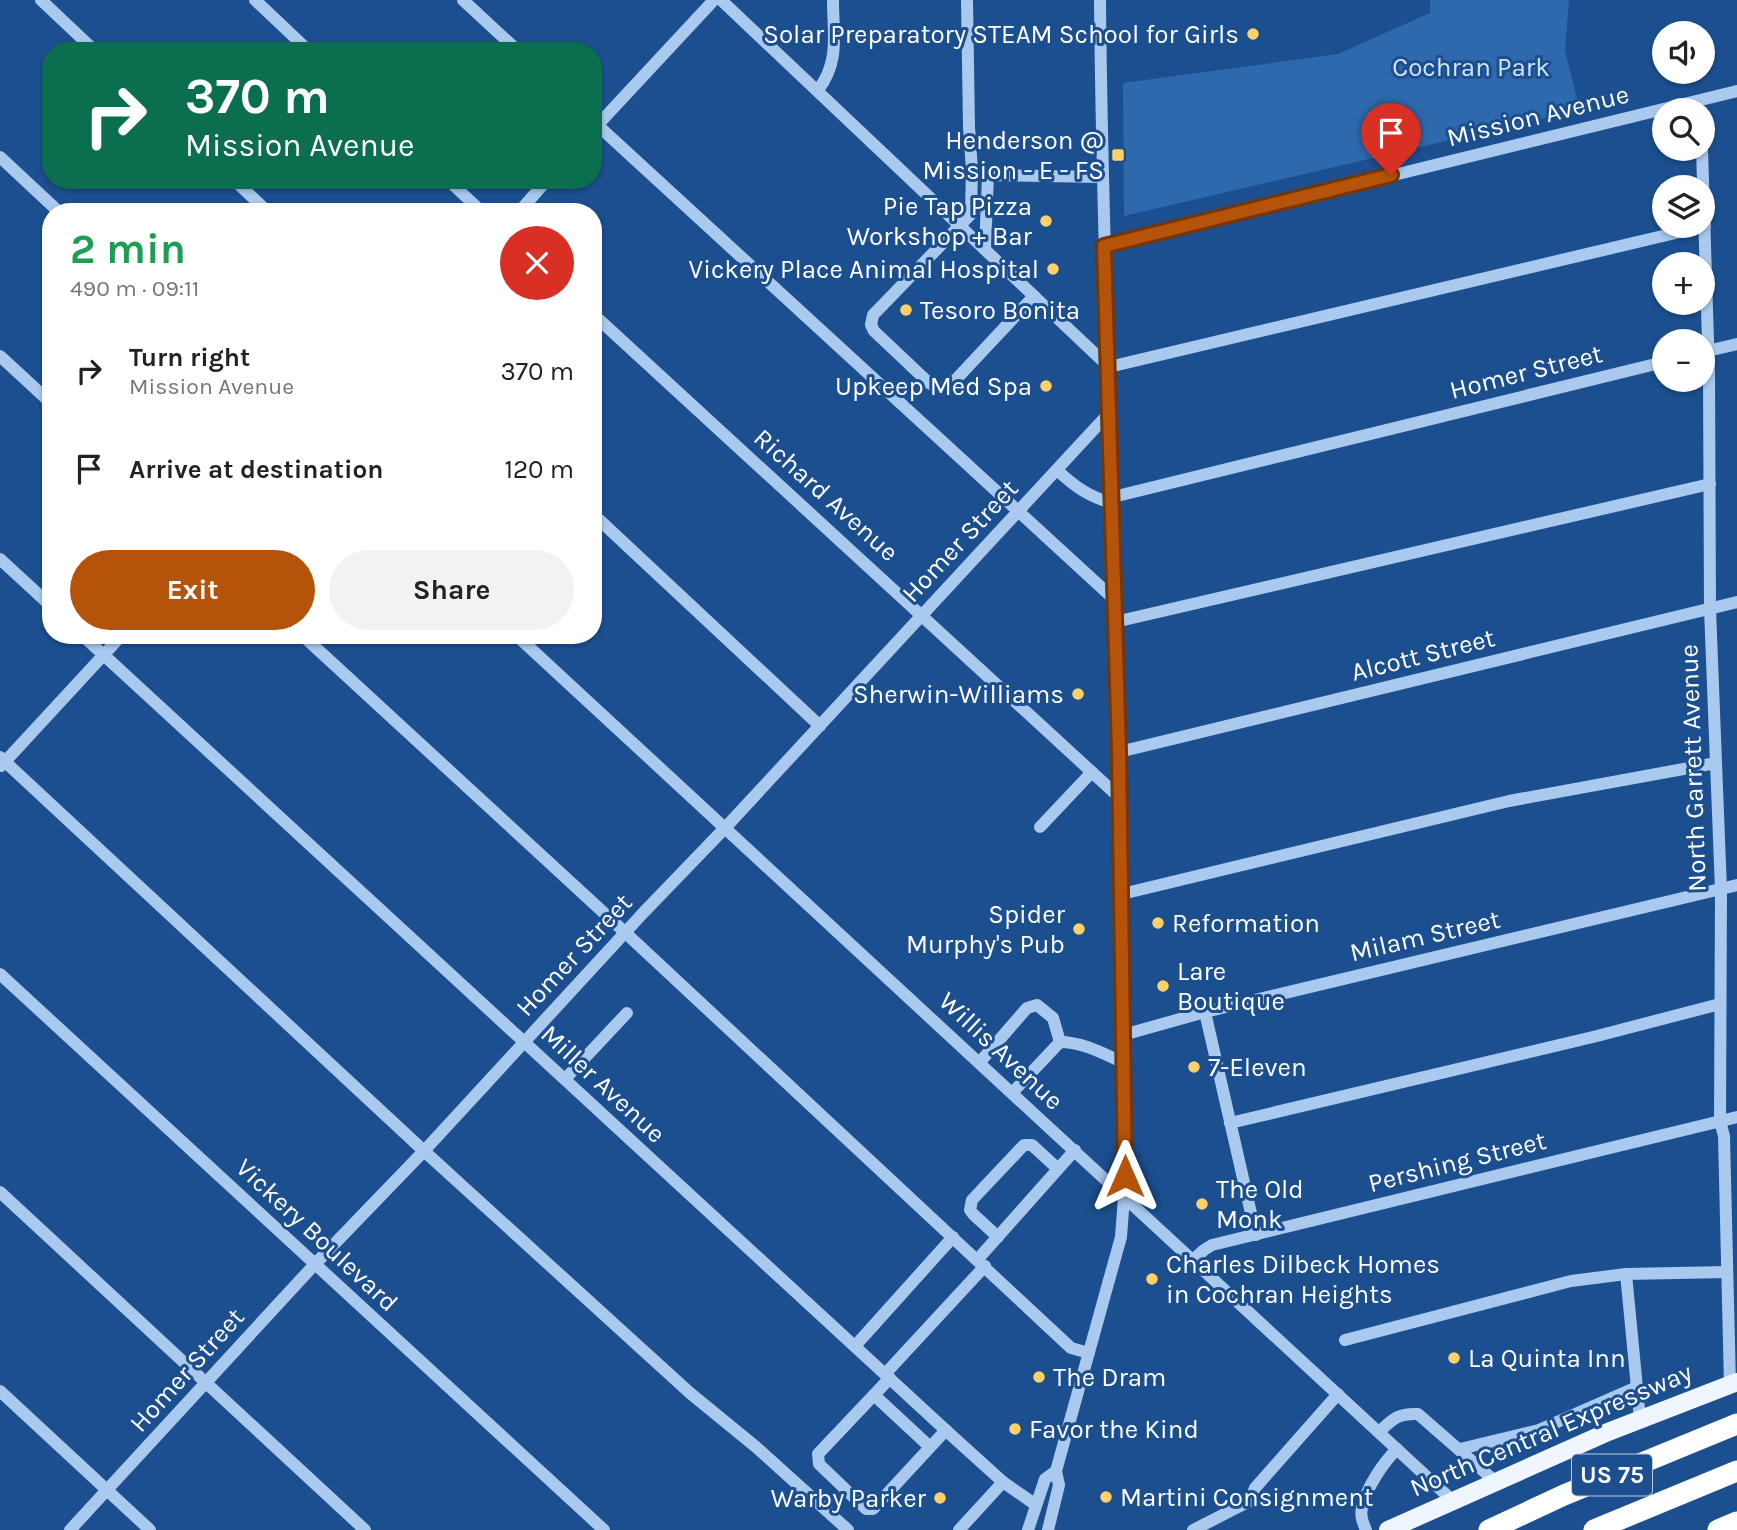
<!DOCTYPE html>
<html lang="en">
<head>
<meta charset="utf-8">
<style>
	body { margin:0; font-family:Karla,sans-serif; background:#f2f2f2; color:#222; height:100vh; display:flex; flex-direction:column; font-size:26px; white-space:nowrap }
	* { box-sizing:border-box; margin:0 }
	p { font-size:23px; color:#767676 }
	.icon { flex:none; width:38px; height:38px; fill:none; stroke:currentColor; stroke-width:2; stroke-linecap:round; stroke-linejoin:round }
	.map { position:relative; flex:1; overflow:hidden }
	.details { position:absolute; left:42px; top:203px; width:560px; height:441px; display:flex; flex-direction:column; background:#fff; border-radius:28px; box-shadow:0 2px 5px #0004 }
	.details>* { flex:none }
	.hud { position:absolute; left:42px; top:42px; width:560px; height:147px; border-radius:28px; box-shadow:0 2px 5px #0004; background:#0b6e4f; color:#fff; overflow:hidden }
	.tools { position:absolute; left:1652px; top:21px; display:grid; gap:14px }
	.tools a { display:grid; place-items:center; width:63px; height:63px; border-radius:50%; background:#fff; box-shadow:0 2px 5px #0004; font-size:35px }
	.pin { position:absolute; display:grid; place-items:center; width:60px; height:60px; color:#fff; margin:-72px -30px; border-radius:50% 50% 50% 0; rotate:-45deg; box-shadow:0 0 7px #0007 }
	.pin .icon { rotate:45deg }
	.me { position:absolute; width:77px; margin:-38px; rotate:0deg; stroke-linejoin:round; filter:drop-shadow(0 0 5px #0008) }
	.turn { display:flex; align-items:center; gap:24px; height:147px; padding:0 28px; font-size:32px }
	.turn .icon { width:91px; height:91px; stroke-width:2.5 }
	.turn b { display:block; font-size:49px; line-height:60px }
	.round { display:grid; place-items:center; flex:none; width:74px; height:74px; border-radius:37px; background:#f2f2f2 }
	.headline { display:flex; align-items:center; justify-content:space-between; height:119px; padding:0 28px }
	h1 { font-size:42px; font-weight:700; line-height:52px; color:#1e9e55 }
	.primary-button { display:flex; gap:14px; margin-top:auto; padding:14px 28px }
	.primary-button a { flex:1; height:80px; border-radius:42px; background:#b45309; color:#fff; font-size:28px; font-weight:700; line-height:80px; text-align:center }
	.primary-button a+a { background:#f2f2f2; color:#222 }
	ul { padding:0; list-style:none }
	li { display:flex; align-items:center; gap:21px; height:98px; padding:0 28px }
	li div { flex:1 }
	li b { display:block; font-size:26px }
	li em { font-style:normal }
	.map>svg:first-child { display:block }
</style>
</head>
<body>
<div class="map">
<svg width="1737" height="1530" viewBox="0 0 1737 1530">
	<rect width="100%" height="100%" fill="#1b4f8f"/>
	<polygon fill="#2e69ad" points="1430,0 1569,0 1565,51 1580,110 1124,216 1123,83 1338,54 1430,13"/>
	<g fill="none" stroke-linecap="round" stroke-linejoin="round">
		<g stroke="#a9c9ee" stroke-width="12">
			<polyline points="41,0 95,51"/>
			<polyline points="255,0 309,51"/>
			<polyline points="463,0 518,51"/>
			<polyline points="721,0 1109,367 1705,226"/>
			<polyline points="967,0 969,127 972,170 971,214 873,315 871,325 874,331 929,383 937,388 947,389 1034,296"/>
			<path d="M818,90C840,62 833,34 833,0"/>
			<polyline points="593,121 1115,600"/>
			<polyline points="593,130 714,0"/>
			<polyline points="1702,149 1709,373 1710,609 1721,890 1720,1121 1724,1136 1730,1385"/>
			<polyline points="0,157 59,212"/>
			<polyline points="234,180 268,212"/>
			<polyline points="448,180 482,212"/>
			<polyline points="519,212 547,180"/>
			<polyline points="1104,246 1737,91"/>
			<polyline points="985,249 988,175 1101,177"/>
			<polyline points="593,314 1119,797"/>
			<polyline points="1703,352 1737,344"/>
			<polyline points="0,356 51,403"/>
			<path d="M1057,470C1074,486 1089,497 1112,503"/>
			<polyline points="1113,497 1664,362"/>
			<polyline points="593,514 820,726"/>
			<polyline points="0,559 51,606"/>
			<polyline points="1115,622 1710,484"/>
			<polyline points="82,635 951,1435 1003,1482 1036,1505"/>
			<polyline points="302,635 616,924 1071,1348 1089,1353"/>
			<polyline points="516,635 1453,1501"/>
			<polyline points="1119,752 1737,602"/>
			<polyline points="0,757 424,1151 690,1393 756,1447 848,1530"/>
			<polyline points="1,766 122,635"/>
			<polyline points="1040,827 1092,772"/>
			<polyline points="1122,894 1509,801 1716,763"/>
			<polyline points="0,974 604,1530"/>
			<polyline points="1205,1012 1256,1235"/>
			<polyline points="1123,1035 1205,1012 1737,885"/>
			<polyline points="980,1062 1027,1008 1037,1005 1053,1018 1060,1042"/>
			<polyline points="565,1079 627,1013"/>
			<path d="M1013,1092L1060,1042C1083,1042 1104,1054 1124,1063"/>
			<polyline points="1230,1123 1597,1036 1720,1004"/>
			<polyline points="0,1192 365,1530"/>
			<polyline points="998,1237 973,1214 970,1210 972,1200 1024,1145 1032,1145 1058,1169"/>
			<polyline points="978,1259 1075,1150"/>
			<polyline points="1193,1260 1204,1250 1212,1245 1737,1117"/>
			<polyline points="1345,1340 1571,1281 1626,1274"/>
			<polyline points="855,1346 953,1237"/>
			<polyline points="885,1374 985,1266"/>
			<polyline points="890,1378 818,1454 819,1464 866,1509 873,1509 946,1430"/>
			<polyline points="0,1391 150,1530"/>
			<polyline points="874,1395 930,1447"/>
			<polyline points="1640,1419 1626,1274 1727,1272"/>
			<path d="M1379,1432C1393,1419 1398,1413 1418,1414L1496,1482"/>
			<polyline points="1460,1449 1539,1430 1637,1387"/>
			<polyline points="70,1530 315,1264 424,1151 644,912 725,828 1110,412"/>
			<polyline points="959,1530 1003,1482"/>
			<polyline points="1028,1530 1045,1479 1056,1471"/>
			<path d="M1048,1530L1059,1485L1056,1471L1121,1237L1125,1184C1123,1039 1122,894 1119,749C1114,500 1102,250 1100,0"/>
			<polyline points="1193,1530 1250,1501 1255,1488 1338,1394"/>
			<path d="M1366,1530C1363,1523 1360,1516 1362,1508C1366,1488 1383,1463 1397,1449"/>
		</g>
		<polyline stroke="#f0f6ff" stroke-width="18" points="1388,1530 1608,1432 1737,1382"/>
		<g stroke="#fff" stroke-width="21">
			<polyline points="1489,1530 1564,1495 1737,1424"/>
			<polyline points="1594,1530 1737,1471"/>
			<polyline points="1718,1530 1737,1522"/>
		</g>
	</g>
	<g fill="none" stroke-linecap="round" stroke-linejoin="round">
		<defs>
			<polyline id="route" points="1125,1176 1119,752 1104,246 1391,175"/>
		</defs>
		<use href="#route" stroke="#753606" stroke-width="18"/>
		<use href="#route" stroke="#b45309" stroke-width="12"/>
	</g>
	<g fill="#ffd166" stroke="#1b4f8f" stroke-width="2.5">
		<circle cx="1253" cy="34" r="7"/>
		<rect x="1111" y="148" width="14" height="14" rx="3.5"/>
		<circle cx="1046" cy="221" r="7"/>
		<circle cx="1053" cy="269" r="7"/>
		<circle cx="906" cy="310" r="7"/>
		<circle cx="1046" cy="386" r="7"/>
		<circle cx="1078" cy="694" r="7"/>
		<circle cx="1158" cy="923" r="7"/>
		<circle cx="1079" cy="929" r="7"/>
		<circle cx="1163" cy="986" r="7"/>
		<circle cx="1194" cy="1067" r="7"/>
		<circle cx="1202" cy="1204" r="7"/>
		<circle cx="1152" cy="1279" r="7"/>
		<circle cx="1454" cy="1358" r="7"/>
		<circle cx="1039" cy="1377" r="7"/>
		<circle cx="1015" cy="1429" r="7"/>
		<circle cx="1106" cy="1497" r="7"/>
		<circle cx="940" cy="1498" r="7"/>
	</g>
	<g text-anchor="middle" dominant-baseline="central" stroke-width="6" stroke-linejoin="round" paint-order="stroke">
		<rect fill="#1b4f8f" stroke="#bbcadd" stroke-width="2" x="1572" y="1454.5" width="80" height="41" rx="5"/>
		<g font-size="24" font-weight="bold" fill="#fff">
			<text x="1612" y="1475">US 75</text>
		</g>
		<g font-size="26" fill="#fff" stroke="#1b4f8f" text-anchor="start">
			<text x="1239" y="34" text-anchor="end">Solar Preparatory STEAM School for Girls</text>
			<text x="1104" y="140" text-anchor="end">Henderson @<tspan x="1104" dy="30">Mission - E - FS</tspan></text>
			<text x="1032" y="206" text-anchor="end">Pie Tap Pizza<tspan x="1032" dy="30">Workshop + Bar</tspan></text>
			<text x="1039" y="269" text-anchor="end">Vickery Place Animal Hospital</text>
			<text x="920" y="310">Tesoro Bonita</text>
			<text x="1032" y="386" text-anchor="end">Upkeep Med Spa</text>
			<text x="1064" y="694" text-anchor="end">Sherwin-Williams</text>
			<text x="1065" y="914" text-anchor="end">Spider<tspan x="1065" dy="30">Murphy's Pub</tspan></text>
			<text x="1172" y="923">Reformation</text>
			<text x="1177" y="971">Lare<tspan x="1177" dy="30">Boutique</tspan></text>
			<text x="1208" y="1067">7-Eleven</text>
			<text x="1216" y="1189">The Old<tspan x="1216" dy="30">Monk</tspan></text>
			<text x="1166" y="1264">Charles Dilbeck Homes<tspan x="1166" dy="30">in Cochran Heights</tspan></text>
			<text x="1468" y="1358">La Quinta Inn</text>
			<text x="1053" y="1377">The Dram</text>
			<text x="1029" y="1429">Favor the Kind</text>
			<text x="1120" y="1497">Martini Consignment</text>
			<text x="926" y="1498" text-anchor="end">Warby Parker</text>
		</g>
		<g font-size="26" fill="#cfe3fa" stroke="#1b4f8f">
			<text x="1471" y="67">Cochran Park</text>
		</g>
		<g font-size="26" fill="#fff" stroke="#1b4f8f">
			<text transform="translate(1538 116) rotate(-14)">Mission Avenue</text>
			<text transform="translate(1526 372) rotate(-14)">Homer Street</text>
			<text transform="translate(826 495) rotate(42)">Richard Avenue</text>
			<text transform="translate(960 541) rotate(-47)">Homer Street</text>
			<text transform="translate(1423 655) rotate(-14)">Alcott Street</text>
			<text transform="translate(1693 768) rotate(-92)">North Garrett Avenue</text>
			<text transform="translate(1425 936) rotate(-13)">Milam Street</text>
			<text transform="translate(574 955) rotate(-47)">Homer Street</text>
			<text transform="translate(1001 1051) rotate(43)">Willis Avenue</text>
			<text transform="translate(603 1084) rotate(43)">Miller Avenue</text>
			<text transform="translate(1457 1162) rotate(-14)">Pershing Street</text>
			<text transform="translate(317 1235) rotate(43)">Vickery Boulevard</text>
			<text transform="translate(187 1370) rotate(-48)">Homer Street</text>
			<text transform="translate(1551 1430) rotate(-23)">North Central Expressway</text>
		</g>
	</g>
</svg>
<div class="tools">
<a><svg class="icon" aria-label="sound" viewBox="0 0 24 24"><path d="M4 9h4l5-4v14l-5-4H4zM17 9q2 3 0 6"/></svg></a>
<a><svg class="icon" aria-label="search" viewBox="0 0 24 24"><circle cx="10" cy="10" r="6"/><path d="M15 15l6 6"/></svg></a>
<a><svg class="icon" aria-label="layers" viewBox="0 0 24 24"><path d="M12 4l9 5-9 5-9-5zM3 14l9 5 9-5"/></svg></a>
<a>+</a>
<a>−</a>
</div>
<div class="pin" style="left:1391px;top:175px;background:#d93025"><svg class="icon" aria-label="arrive" viewBox="0 0 24 24"><path d="M6 21V4h12l-3 4 3 4H6"/></svg></div>
<svg class="me" style="left:1125px;top:1176px" viewBox="-20 -20 40 40"><path d="M0-17L14 15 0 8-14 15z" fill="#b45309" stroke="#fff" stroke-width="4"/></svg>
<div class="hud">
<div class="turn"><svg class="icon" aria-label="right" viewBox="0 0 24 24"><path d="M7 20v-9h11M14 6l5 5-5 5"/></svg><div><b>370 m</b>Mission Avenue</div></div>
</div>
<section class="details">
<div class="headline"><div><h1>2 min</h1><p>490 m · 09:11</p></div><a class="round" style="background:#d93025;color:#fff"><svg class="icon" aria-label="close" viewBox="0 0 24 24"><path d="M6 6l12 12M18 6L6 18"/></svg></a></div>
<ul>
<li><svg class="icon" aria-label="right" viewBox="0 0 24 24"><path d="M7 20v-9h11M14 6l5 5-5 5"/></svg><div><b>Turn right</b><p>Mission Avenue</p></div><em>370 m</em></li>
<li><svg class="icon" aria-label="arrive" viewBox="0 0 24 24"><path d="M6 21V4h12l-3 4 3 4H6"/></svg><div><b>Arrive at destination</b></div><em>120 m</em></li>
</ul>
<div class="primary-button"><a>Exit</a><a>Share</a></div>
</section>
</div>
</body>
</html>
